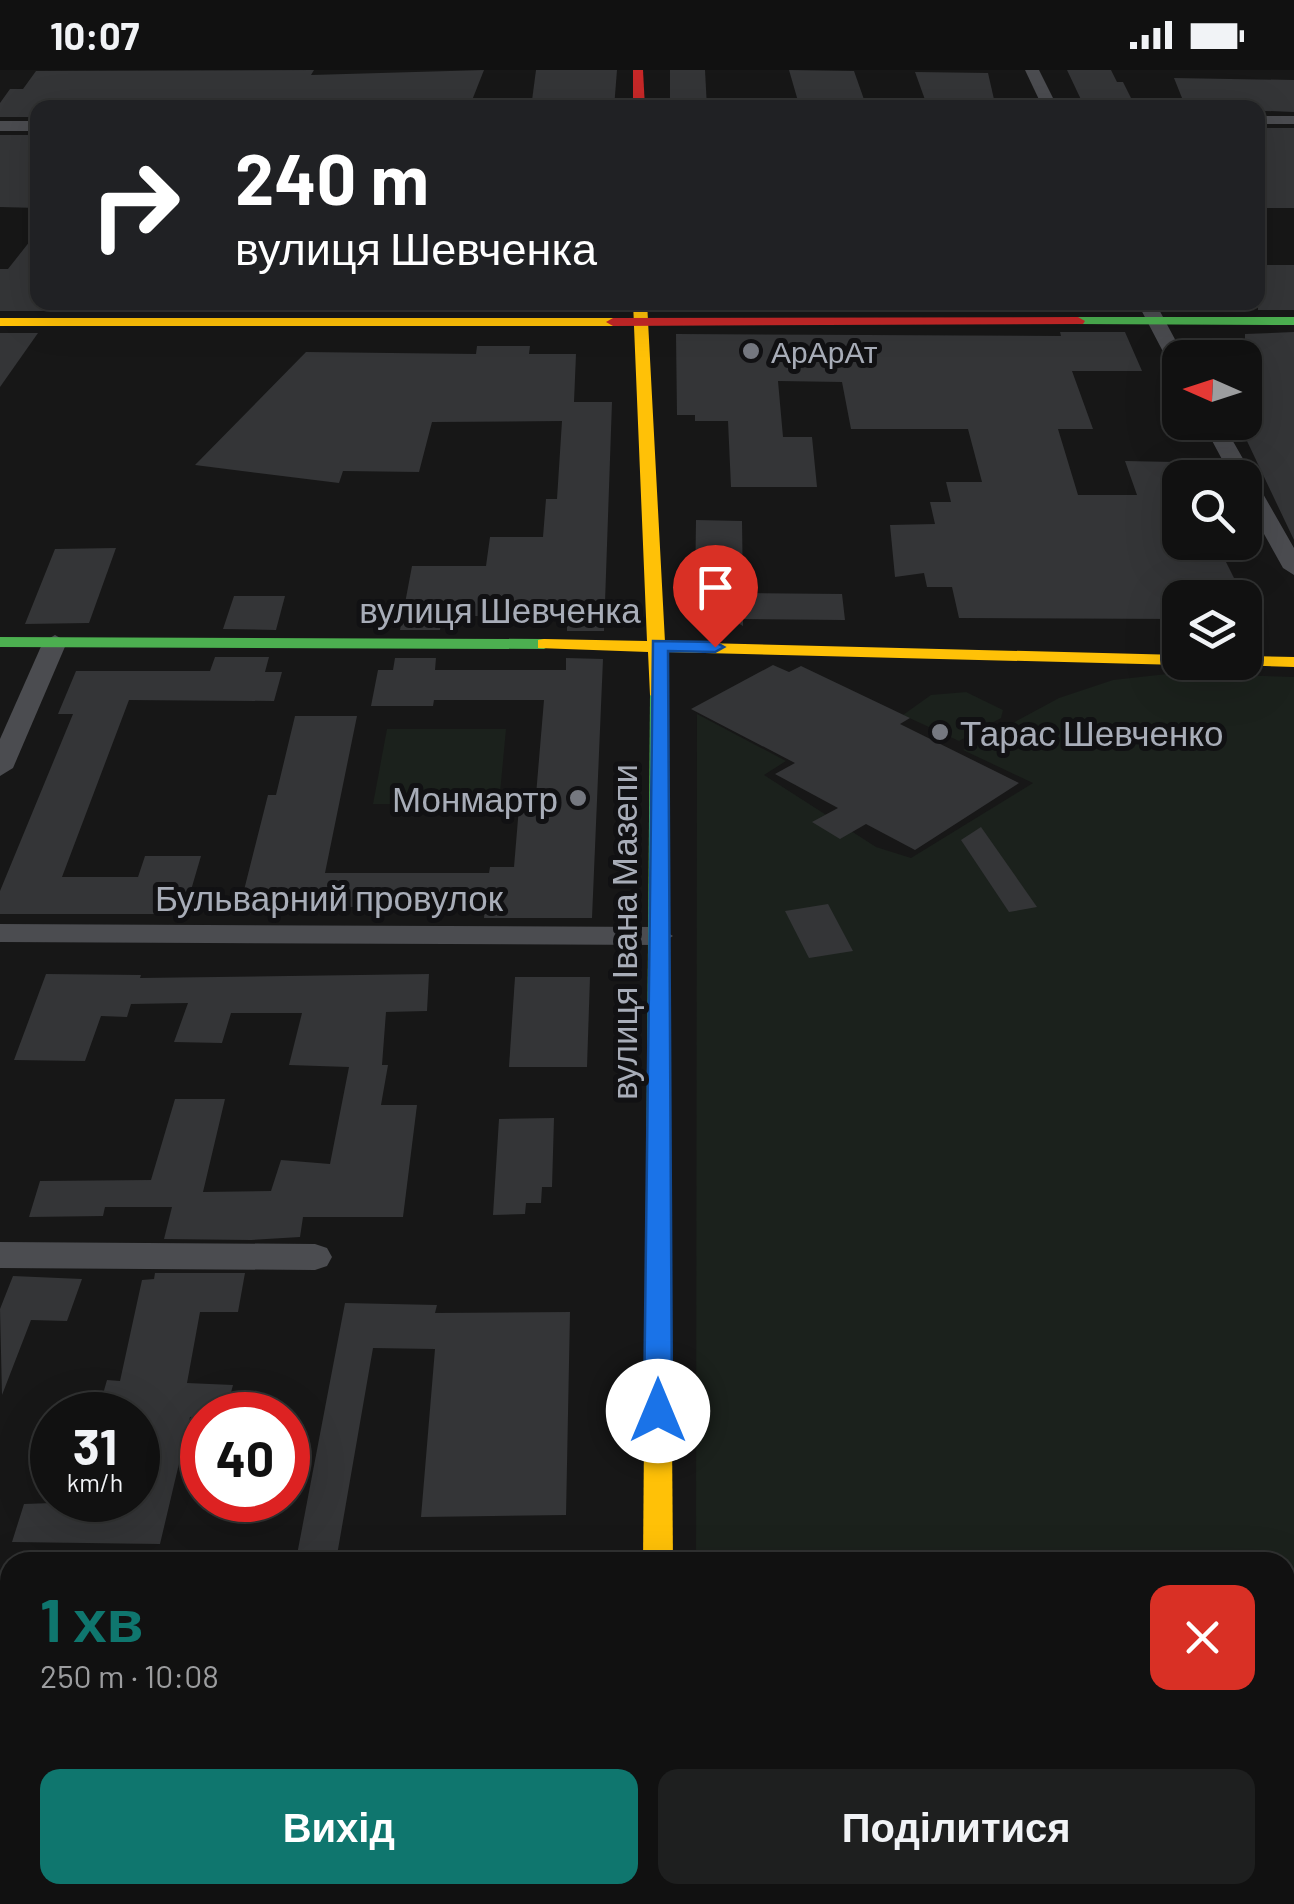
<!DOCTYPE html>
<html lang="uk">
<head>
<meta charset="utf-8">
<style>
	body { margin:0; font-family:Barlow,sans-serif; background:#1e1f1f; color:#f1f3f6; height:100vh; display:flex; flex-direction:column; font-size:38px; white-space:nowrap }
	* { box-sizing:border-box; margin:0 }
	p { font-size:32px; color:#9c9d9f }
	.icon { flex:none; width:55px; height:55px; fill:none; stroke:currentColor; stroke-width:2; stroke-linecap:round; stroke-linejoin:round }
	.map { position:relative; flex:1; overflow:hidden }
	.drawer { position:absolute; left:0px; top:1482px; width:1295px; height:352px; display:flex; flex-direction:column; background:#111; border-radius:30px 30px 0 0; box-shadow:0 10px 40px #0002,0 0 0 2px #303131 }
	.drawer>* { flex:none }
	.hud { position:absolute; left:30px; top:30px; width:1235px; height:210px; border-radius:20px; box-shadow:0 10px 40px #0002,0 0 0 2px #303131; background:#202124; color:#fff; overflow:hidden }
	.needle { width:65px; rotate:273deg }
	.fabs { position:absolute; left:1162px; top:270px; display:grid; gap:20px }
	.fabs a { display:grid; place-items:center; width:100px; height:100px; border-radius:20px; background:#111; box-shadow:0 10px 40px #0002,0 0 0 2px #303131; font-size:50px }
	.speed { position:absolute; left:30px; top:1322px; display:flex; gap:20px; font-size:50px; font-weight:700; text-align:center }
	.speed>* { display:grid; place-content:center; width:130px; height:130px; border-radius:50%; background:#111; box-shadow:0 10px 40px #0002,0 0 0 2px #303131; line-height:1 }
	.speed small { font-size:25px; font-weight:400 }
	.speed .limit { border:15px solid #d22; background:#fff; color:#111 }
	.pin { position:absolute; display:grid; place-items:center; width:85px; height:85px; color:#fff; margin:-102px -42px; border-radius:50% 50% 50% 0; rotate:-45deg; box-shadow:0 0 10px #0007 }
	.pin .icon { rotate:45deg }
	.me { position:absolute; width:110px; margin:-55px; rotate:0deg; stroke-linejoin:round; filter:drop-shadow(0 0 8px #0008) }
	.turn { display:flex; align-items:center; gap:35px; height:210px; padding:0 40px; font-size:45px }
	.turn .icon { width:130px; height:130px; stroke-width:2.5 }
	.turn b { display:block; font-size:70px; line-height:85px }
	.round { display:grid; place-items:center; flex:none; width:105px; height:105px; border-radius:20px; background:#1e1f1f }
	.headline { display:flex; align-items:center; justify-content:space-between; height:170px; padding:0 40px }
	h1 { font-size:60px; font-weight:700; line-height:75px; color:#0f766e }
	.button { display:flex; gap:20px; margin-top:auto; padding:20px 40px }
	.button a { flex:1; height:115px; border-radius:20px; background:#0f766e; color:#fff; font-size:40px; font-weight:700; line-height:115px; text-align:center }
	.button a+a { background:#1e1f1f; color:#f1f3f6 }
	.status { display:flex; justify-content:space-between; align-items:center; height:70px; padding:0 50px; background:#111; direction:ltr }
	.status svg { height:28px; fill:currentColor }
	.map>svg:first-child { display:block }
</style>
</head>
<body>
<div class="status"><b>10:07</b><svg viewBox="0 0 49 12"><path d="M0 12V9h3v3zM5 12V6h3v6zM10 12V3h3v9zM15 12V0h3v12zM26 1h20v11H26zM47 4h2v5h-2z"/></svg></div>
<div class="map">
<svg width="1294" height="1834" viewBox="0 0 1294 1834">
	<rect width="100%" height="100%" fill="#171717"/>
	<g fill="#1b211c">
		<polygon points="1176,603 1294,607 1294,1834 696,1834 696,1825 1285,1825 1285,1492 696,1492 697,644 786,691 764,705 876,777 911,788 1033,713 963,680 1059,628 1113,610"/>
		<polygon points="966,622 1003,640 1001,648 959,671 903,645 931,625"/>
		<polygon points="387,659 506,659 499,734 373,734"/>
	</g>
	<g fill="#343537">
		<polygon points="314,0 311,5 484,0 469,38 38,38 38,47 0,47 0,33 10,19 23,19 36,1"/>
		<polygon points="536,0 617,0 614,38 531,38"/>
		<polygon points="670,0 705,0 707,38 670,38"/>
		<polygon points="789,0 854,1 867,38 800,38"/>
		<polygon points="1067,0 1111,0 1117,12 1123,12 1136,38 1085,38"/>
		<polygon points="915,2 988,3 996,38 928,38"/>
		<polygon points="1174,8 1294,10 1294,42 1186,38"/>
		<rect x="1258" y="58" width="36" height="80"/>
		<polygon points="0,65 38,65 38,138 0,137"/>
		<polygon points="38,161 38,232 58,232 52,241 0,241 0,199 8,199"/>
		<rect x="1258" y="195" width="36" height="45"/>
		<polygon points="1060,262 1125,262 1142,301 1072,301 1093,359 1058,359 1078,425 1137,425 1125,391 1175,392 1180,402 1180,482 1221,482 1244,528 1180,528 1180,549 959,548 952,517 927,517 924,503 895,507 890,455 935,454 930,432 951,432 946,412 982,412 968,359 851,359 842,312 778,311 783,367 812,367 817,417 731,417 728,351 695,351 695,345 677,345 676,264 1061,266"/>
		<polygon points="1294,262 1294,470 1238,352 1245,352 1245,264"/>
		<polygon points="0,263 38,263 0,317"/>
		<polygon points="477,276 530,276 529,284 576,284 574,332 612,332 604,561 567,561 567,546 442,546 440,560 400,560 412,496 486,496 490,467 543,467 546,429 557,429 562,351 432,352 419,402 343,401 339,413 195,395 306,282 476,284"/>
		<polygon points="696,450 742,451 743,523 842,524 845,550 743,549 743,556 684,522 695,522"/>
		<polygon points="116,478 89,553 25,554 55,479"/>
		<polygon points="234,526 285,526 276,560 223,559"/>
		<polygon points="215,587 269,587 265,602 282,602 274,631 129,630 62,807 138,807 145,786 201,786 184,844 0,844 0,821 73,644 58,644 76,601 210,601"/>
		<polygon points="395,588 436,588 435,600 566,600 566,588 603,589 592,848 484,848 485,837 334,837 332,844 238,844 268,725 276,725 295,646 357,646 325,803 489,803 490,797 514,797 519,737 535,737 544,630 434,630 433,636 371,636 378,600 393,600"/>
		<polygon points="773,595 789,602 801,596 910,648 900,654 1019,713 915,780 866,754 840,769 812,752 838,738 775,704 795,693 691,639"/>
		<polygon points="981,757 1037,837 1009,842 961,770"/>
		<polygon points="828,834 853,881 809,888 785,841"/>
		<polygon points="46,904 141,905 140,908 429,904 427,941 386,942 382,995 388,995 381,1035 417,1035 403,1147 303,1147 300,1167 251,1170 164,1169 172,1137 105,1137 103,1146 29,1147 40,1111 151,1110 175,1029 225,1029 203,1122 271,1121 281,1090 330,1094 349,997 289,995 302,943 231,943 222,973 174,972 188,933 131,934 127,947 101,946 85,991 14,990"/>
		<polygon points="515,907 590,907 587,997 509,997"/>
		<polygon points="554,1048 552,1117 542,1117 541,1133 526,1133 525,1144 493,1145 499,1049"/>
		<polygon points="155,1203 245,1203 238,1242 200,1242 187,1313 233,1315 225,1345 190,1347 160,1474 12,1472 24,1434 138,1430 138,1345 97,1345 107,1310 120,1311 142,1210 154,1209"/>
		<polygon points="13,1206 82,1209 67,1251 31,1250 2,1325 0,1239"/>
		<polygon points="345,1233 437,1235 435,1243 570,1242 566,1445 421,1447 435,1279 373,1278 336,1491 296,1490"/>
	</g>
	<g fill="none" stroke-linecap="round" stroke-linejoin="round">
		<g fill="#4b4c50" fill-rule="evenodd">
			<polygon points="1025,0 1039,0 1058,38 1043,38"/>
			<rect x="1258" y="46" width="36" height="8"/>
			<rect x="0" y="51" width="38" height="10"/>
			<polygon points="1137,232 1155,232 1185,288 1180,288 1180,301 1170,295"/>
			<polygon points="1202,352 1222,352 1294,478 1294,505 1283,498 1245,430 1245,408 1232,408"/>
			<polygon points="55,565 67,572 13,698 0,706 0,669 43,572"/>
			<polygon points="0,854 658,857 673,866 658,875 0,872"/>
			<polygon points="0,1172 315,1174 327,1178 332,1187 327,1196 315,1200 0,1198"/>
			<rect x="0" y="1519" width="10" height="34"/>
		</g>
		<g fill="#4caf50" fill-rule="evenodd">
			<polygon points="1078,247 1294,247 1294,255 1073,254 1071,251"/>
			<polygon points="0,567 544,569 553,574 544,579 0,577"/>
			<polygon points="659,619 668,625 671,1243 667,1250 658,1253 649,1250 645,1243 650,625"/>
			<rect x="640" y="1825" width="34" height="9"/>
		</g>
		<g fill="#ffc107" fill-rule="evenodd">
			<polygon points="633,232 647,232 665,572 1180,585 1180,592 1187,592 1180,595 666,582 668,625 659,631 650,625 648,582 538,578 538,570 544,569 647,571"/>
			<polygon points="0,248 613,248 620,252 613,256 0,256"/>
			<polygon points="1245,586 1294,587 1294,597 1239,595 1237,592 1245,592"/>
			<polygon points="658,1233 667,1236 671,1243 673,1492 643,1492 645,1243 649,1236"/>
		</g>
		<g fill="#c62828" fill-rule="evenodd">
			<polygon points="633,0 643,0 645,38 633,38"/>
			<polygon points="1078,247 1085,251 1083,254 613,256 606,252 613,248"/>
		</g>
	</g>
	<polygon fill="#1a73e8" stroke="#114b97" stroke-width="2.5" points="653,571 715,572 724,577 715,582 668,581 672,1341 668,1349 648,1349 644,1341"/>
	<g fill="#757880" stroke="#111113" stroke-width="4">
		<circle cx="751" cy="281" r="10"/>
		<circle cx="940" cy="662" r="10"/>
		<circle cx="578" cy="728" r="10"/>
	</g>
	<g text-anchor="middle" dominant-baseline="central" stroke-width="10" stroke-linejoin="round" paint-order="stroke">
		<g font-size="30" fill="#a8adb8" stroke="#111113" text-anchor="start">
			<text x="771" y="281">АрАрАт</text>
		</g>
		<g font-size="35" fill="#a8adb8" stroke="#111113">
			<text x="500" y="539">вулиця Шевченка</text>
			<text x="329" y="827">Бульварний провулок</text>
			<text transform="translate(623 862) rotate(-90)">вулиця Івана Мазепи</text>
		</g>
		<g font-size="35" fill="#a8adb8" stroke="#111113" text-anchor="start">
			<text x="960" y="662">Тарас Шевченко</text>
			<text x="558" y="728" text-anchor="end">Монмартр</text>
		</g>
	</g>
</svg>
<div class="fabs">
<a><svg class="needle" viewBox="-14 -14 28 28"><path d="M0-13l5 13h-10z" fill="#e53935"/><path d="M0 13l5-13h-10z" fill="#9c9d9f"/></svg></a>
<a><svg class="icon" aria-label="search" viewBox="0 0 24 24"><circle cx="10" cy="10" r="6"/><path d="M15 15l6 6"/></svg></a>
<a><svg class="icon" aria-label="layers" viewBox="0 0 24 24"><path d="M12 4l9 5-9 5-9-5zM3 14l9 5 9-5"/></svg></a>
</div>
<div class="speed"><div>31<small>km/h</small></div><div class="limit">40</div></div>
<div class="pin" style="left:715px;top:577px;background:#d93025"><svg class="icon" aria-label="arrive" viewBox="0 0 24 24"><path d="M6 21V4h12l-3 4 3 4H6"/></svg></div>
<svg class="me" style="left:658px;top:1341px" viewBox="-20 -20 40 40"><circle r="19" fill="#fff"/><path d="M0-13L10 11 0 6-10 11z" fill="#1a73e8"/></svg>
<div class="hud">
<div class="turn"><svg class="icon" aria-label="right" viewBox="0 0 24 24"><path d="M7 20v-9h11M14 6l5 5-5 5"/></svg><div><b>240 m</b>вулиця Шевченка</div></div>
</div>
<section class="drawer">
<div class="headline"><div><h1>1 хв</h1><p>250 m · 10:08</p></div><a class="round" style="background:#d93025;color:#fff"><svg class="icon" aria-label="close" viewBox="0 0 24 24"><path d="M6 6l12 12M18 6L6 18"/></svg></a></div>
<div class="button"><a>Вихід</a><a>Поділитися</a></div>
</section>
</div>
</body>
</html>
